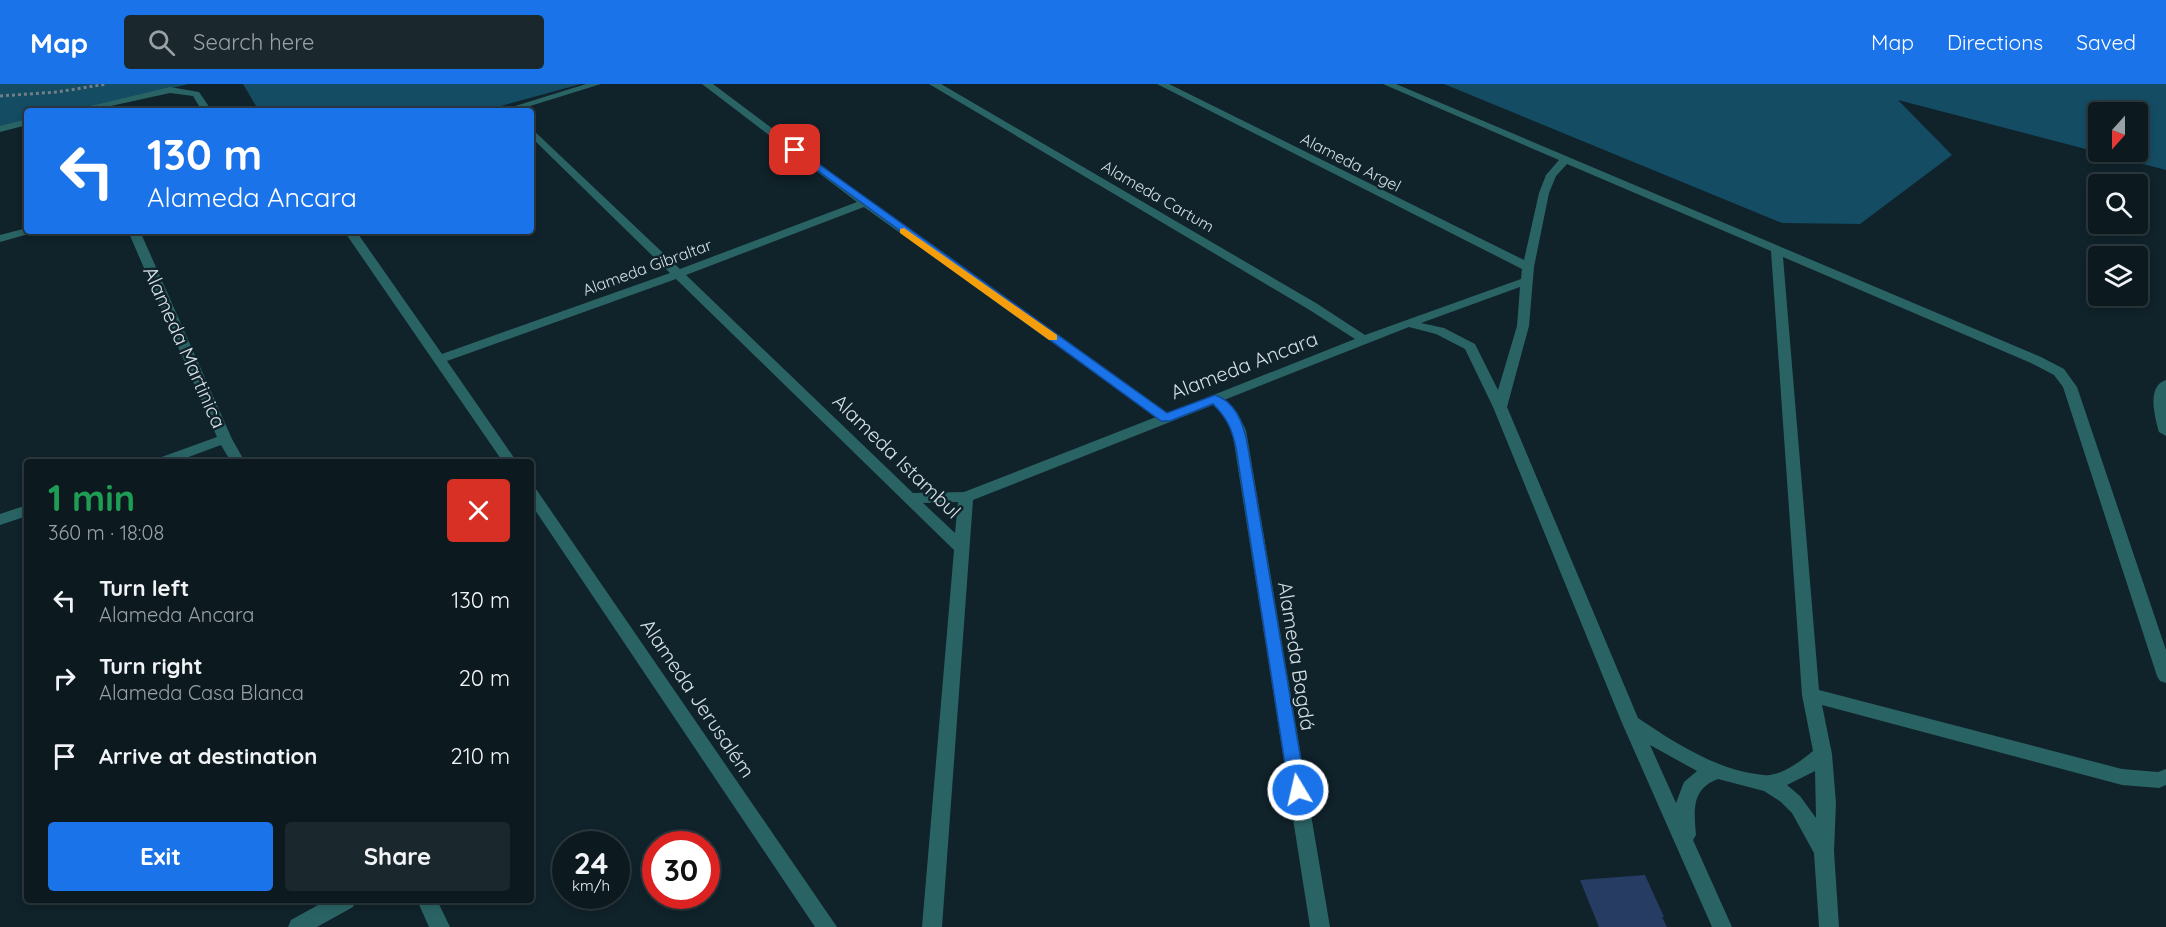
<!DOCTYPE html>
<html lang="en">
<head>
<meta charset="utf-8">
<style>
	body { margin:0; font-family:Quicksand,sans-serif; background:#1a272d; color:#f1f3f6; height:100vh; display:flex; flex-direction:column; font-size:22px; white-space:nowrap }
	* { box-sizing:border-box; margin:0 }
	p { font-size:20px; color:#9aa1a5 }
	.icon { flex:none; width:33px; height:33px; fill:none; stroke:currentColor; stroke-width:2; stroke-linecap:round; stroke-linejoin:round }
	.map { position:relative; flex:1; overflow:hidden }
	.details { position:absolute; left:24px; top:375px; width:510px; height:444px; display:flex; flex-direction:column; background:#0c1a20; border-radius:6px; box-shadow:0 3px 9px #0003,0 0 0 2px #2c383e }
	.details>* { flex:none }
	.guide { position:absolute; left:24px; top:24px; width:510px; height:126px; border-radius:6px; box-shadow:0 3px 9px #0003,0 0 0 2px #2c383e; background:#1a73e8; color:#fff; overflow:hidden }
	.needle { width:39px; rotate:201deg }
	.tools { position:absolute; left:2088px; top:18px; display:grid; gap:12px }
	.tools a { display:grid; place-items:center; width:60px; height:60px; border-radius:6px; background:#0c1a20; box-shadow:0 3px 9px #0003,0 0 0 2px #2c383e; font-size:30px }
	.speed { position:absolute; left:552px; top:747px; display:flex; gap:12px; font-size:30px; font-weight:700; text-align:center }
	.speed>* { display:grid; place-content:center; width:78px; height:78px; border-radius:50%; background:#0c1a20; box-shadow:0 3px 9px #0003,0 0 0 2px #2c383e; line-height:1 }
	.speed small { font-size:15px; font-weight:400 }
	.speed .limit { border:9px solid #d22; background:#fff; color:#111 }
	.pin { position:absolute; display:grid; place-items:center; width:51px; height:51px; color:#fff; margin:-26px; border-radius:12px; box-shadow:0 3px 9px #0006 }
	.me { position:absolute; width:66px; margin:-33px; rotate:351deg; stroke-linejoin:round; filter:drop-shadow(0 0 4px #0008) }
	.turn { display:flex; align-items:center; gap:21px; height:126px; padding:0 24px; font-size:27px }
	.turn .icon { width:78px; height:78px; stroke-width:2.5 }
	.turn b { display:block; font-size:42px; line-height:51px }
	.round { display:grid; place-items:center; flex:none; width:63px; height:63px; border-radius:6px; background:#1a272d }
	.head { display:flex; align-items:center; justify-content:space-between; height:102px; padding:0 24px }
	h1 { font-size:36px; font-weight:800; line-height:45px; color:#1e9e55 }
	.primary-button { display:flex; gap:12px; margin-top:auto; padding:12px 24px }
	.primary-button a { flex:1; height:69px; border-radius:6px; background:#1a73e8; color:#fff; font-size:24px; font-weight:800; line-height:69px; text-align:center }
	.primary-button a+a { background:#1a272d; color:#f1f3f6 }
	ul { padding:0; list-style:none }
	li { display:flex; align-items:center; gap:18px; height:78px; padding:0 24px }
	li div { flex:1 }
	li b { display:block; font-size:22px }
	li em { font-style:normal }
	header { display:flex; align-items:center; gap:36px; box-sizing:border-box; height:84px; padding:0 30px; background:#1a73e8; color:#fff }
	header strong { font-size:28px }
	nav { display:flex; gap:33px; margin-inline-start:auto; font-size:21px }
	.search { width:420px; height:54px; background:#1a272d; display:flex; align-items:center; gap:15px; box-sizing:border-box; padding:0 21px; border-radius:6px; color:#9aa1a5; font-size:22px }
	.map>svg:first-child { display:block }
</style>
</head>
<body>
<header>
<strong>Map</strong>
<div class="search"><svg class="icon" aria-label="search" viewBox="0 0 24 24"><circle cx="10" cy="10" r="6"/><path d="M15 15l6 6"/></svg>Search here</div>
<nav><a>Map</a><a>Directions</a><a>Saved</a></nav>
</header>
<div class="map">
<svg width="2166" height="843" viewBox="0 0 2166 843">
	<rect width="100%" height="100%" fill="#10222a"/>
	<g fill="#134c63" fill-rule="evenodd">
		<polygon points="0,0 189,0 74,27 27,27 27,38 0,44"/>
		<polygon points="243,0 581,0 483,27 259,27"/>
		<path d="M1444,0H2166V86L1898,16L1952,71L1860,140L1782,139ZM2098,28H2138V68H2098Z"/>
	</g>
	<polygon fill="#273c62" points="1645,791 1664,833 1662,833 1667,843 1599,843 1580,796"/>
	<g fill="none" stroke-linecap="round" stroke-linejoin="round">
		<polyline stroke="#718086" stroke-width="3" stroke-dasharray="3 3" stroke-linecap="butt" points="0,12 57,8 107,0"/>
		<g fill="#2a6364" fill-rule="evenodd">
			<polygon points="586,0 601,0 514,27 499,27"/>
			<path d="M702,0H713L869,117L1168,329L1355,255L1308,225L929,0H941L1316,219L1365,251L1521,195L1522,185L1157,0H1169L1524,176L1539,109L1546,91L1559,76L1383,0H1396L2041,273L2064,285L2077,303L2166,566V599L2160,597L2157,592L2063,303L2054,291L2031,279L1783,173L1819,606L2122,685L2158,688L2166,685V701L2159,704L2122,701L1822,621L1832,670L1836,719L1834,767L1839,843H1819L1814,769L1792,729L1781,718L1764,707L1718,695C1691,705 1694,727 1696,751L1693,756L1732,843H1712L1622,639L1493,323L1465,265L1436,250L1409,243L1224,316L1237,328L1246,346L1330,843H1310L1232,346L1226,333L1213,321L973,416L942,843H922L954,466L676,195L447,277L517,378H503L344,147H356L442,270L670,189L531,53V44L680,185L857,118ZM1567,80L1771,167L1802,611L1813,667C1801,677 1780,693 1764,691C1718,687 1675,659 1638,634L1507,323L1529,242L1534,183L1549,109L1556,92ZM864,123L1156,333L964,408L913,409L686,191ZM1520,203L1517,242L1498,306L1475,260L1444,244L1421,239ZM958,418L955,449L923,419ZM1650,661L1697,687L1684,698L1676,719ZM1815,687L1816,734L1800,712L1787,701Z"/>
			<polygon points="170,3 199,8 212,27 202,27 193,12 170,9 88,27 70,27"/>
			<polygon points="27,35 27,41 0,48 0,42"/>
			<polygon points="27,144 27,147 34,147 32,149 0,158 0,151"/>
			<polygon points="128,147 140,147 232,355 245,378 231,378 221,361 175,378 154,378 156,375 217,353"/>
			<path d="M2166,296V352L2159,348C2155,333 2146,302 2166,296Z"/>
			<polygon points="531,404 536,405 837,843 815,843 531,420"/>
			<polygon points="27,421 27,432 0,441 0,430"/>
			<polygon points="327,816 356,816 353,823 317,843 288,843 291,836"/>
			<polygon points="417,816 437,816 450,843 429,843"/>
		</g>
	</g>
	<path fill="#1a73e8" stroke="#114b97" stroke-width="1.5" d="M795,63L1167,329L1215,311C1237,318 1245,345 1248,364L1306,706L1304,711L1298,714L1292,711L1289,706L1236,364C1232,345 1227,334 1213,320L1170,337H1161L792,68L790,66Z"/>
	<polygon fill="#f59e0b" points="904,144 1057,251 1057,256 1049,256 900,149 900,145"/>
	<g text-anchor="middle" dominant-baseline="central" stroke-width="5" stroke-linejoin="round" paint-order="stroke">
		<g font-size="16" fill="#d5e0e5" stroke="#10222a">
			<text transform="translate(1351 78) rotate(27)">Alameda Argel</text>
			<text transform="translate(1158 112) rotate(30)">Alameda Cartum</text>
			<text transform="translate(647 183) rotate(-20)">Alameda Gibraltar</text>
		</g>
		<g font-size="20" fill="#d5e0e5" stroke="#10222a">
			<text transform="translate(185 263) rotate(66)">Alameda Martinica</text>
			<text transform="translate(1244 281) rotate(-21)">Alameda Ancara</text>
			<text transform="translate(897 372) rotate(44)">Alameda Istambul</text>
			<text transform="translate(1297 572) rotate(81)">Alameda Bagdá</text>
			<text transform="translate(698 614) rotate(56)">Alameda Jerusalém</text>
		</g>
	</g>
</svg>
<div class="tools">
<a><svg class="needle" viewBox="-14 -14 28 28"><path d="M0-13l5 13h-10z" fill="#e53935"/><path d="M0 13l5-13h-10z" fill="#9aa1a5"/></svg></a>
<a><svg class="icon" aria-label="search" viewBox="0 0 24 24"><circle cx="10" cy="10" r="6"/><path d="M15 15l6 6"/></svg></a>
<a><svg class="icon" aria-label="layers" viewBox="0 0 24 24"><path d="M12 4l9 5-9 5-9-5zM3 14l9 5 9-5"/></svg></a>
</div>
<div class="speed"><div>24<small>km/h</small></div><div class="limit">30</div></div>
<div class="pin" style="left:795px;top:66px;background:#d93025"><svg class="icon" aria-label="arrive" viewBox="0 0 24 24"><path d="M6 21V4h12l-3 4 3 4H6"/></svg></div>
<svg class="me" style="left:1298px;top:706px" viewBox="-20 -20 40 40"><circle r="17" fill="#1a73e8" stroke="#fff" stroke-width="3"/><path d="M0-11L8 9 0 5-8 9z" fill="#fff"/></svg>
<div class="guide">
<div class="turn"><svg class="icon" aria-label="left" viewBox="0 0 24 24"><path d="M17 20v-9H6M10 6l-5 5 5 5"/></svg><div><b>130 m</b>Alameda Ancara</div></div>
</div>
<section class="details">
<div class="head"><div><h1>1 min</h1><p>360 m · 18:08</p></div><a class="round" style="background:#d93025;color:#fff"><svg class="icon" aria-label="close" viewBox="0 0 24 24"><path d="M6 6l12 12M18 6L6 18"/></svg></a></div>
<ul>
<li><svg class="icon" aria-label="left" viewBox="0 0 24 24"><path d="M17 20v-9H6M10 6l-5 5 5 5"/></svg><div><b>Turn left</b><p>Alameda Ancara</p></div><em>130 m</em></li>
<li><svg class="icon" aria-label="right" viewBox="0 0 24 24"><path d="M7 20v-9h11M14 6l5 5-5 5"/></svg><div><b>Turn right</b><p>Alameda Casa Blanca</p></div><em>20 m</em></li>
<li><svg class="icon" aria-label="arrive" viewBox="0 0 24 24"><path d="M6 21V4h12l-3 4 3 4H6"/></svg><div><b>Arrive at destination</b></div><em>210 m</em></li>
</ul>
<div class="primary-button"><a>Exit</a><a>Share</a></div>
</section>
</div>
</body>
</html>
